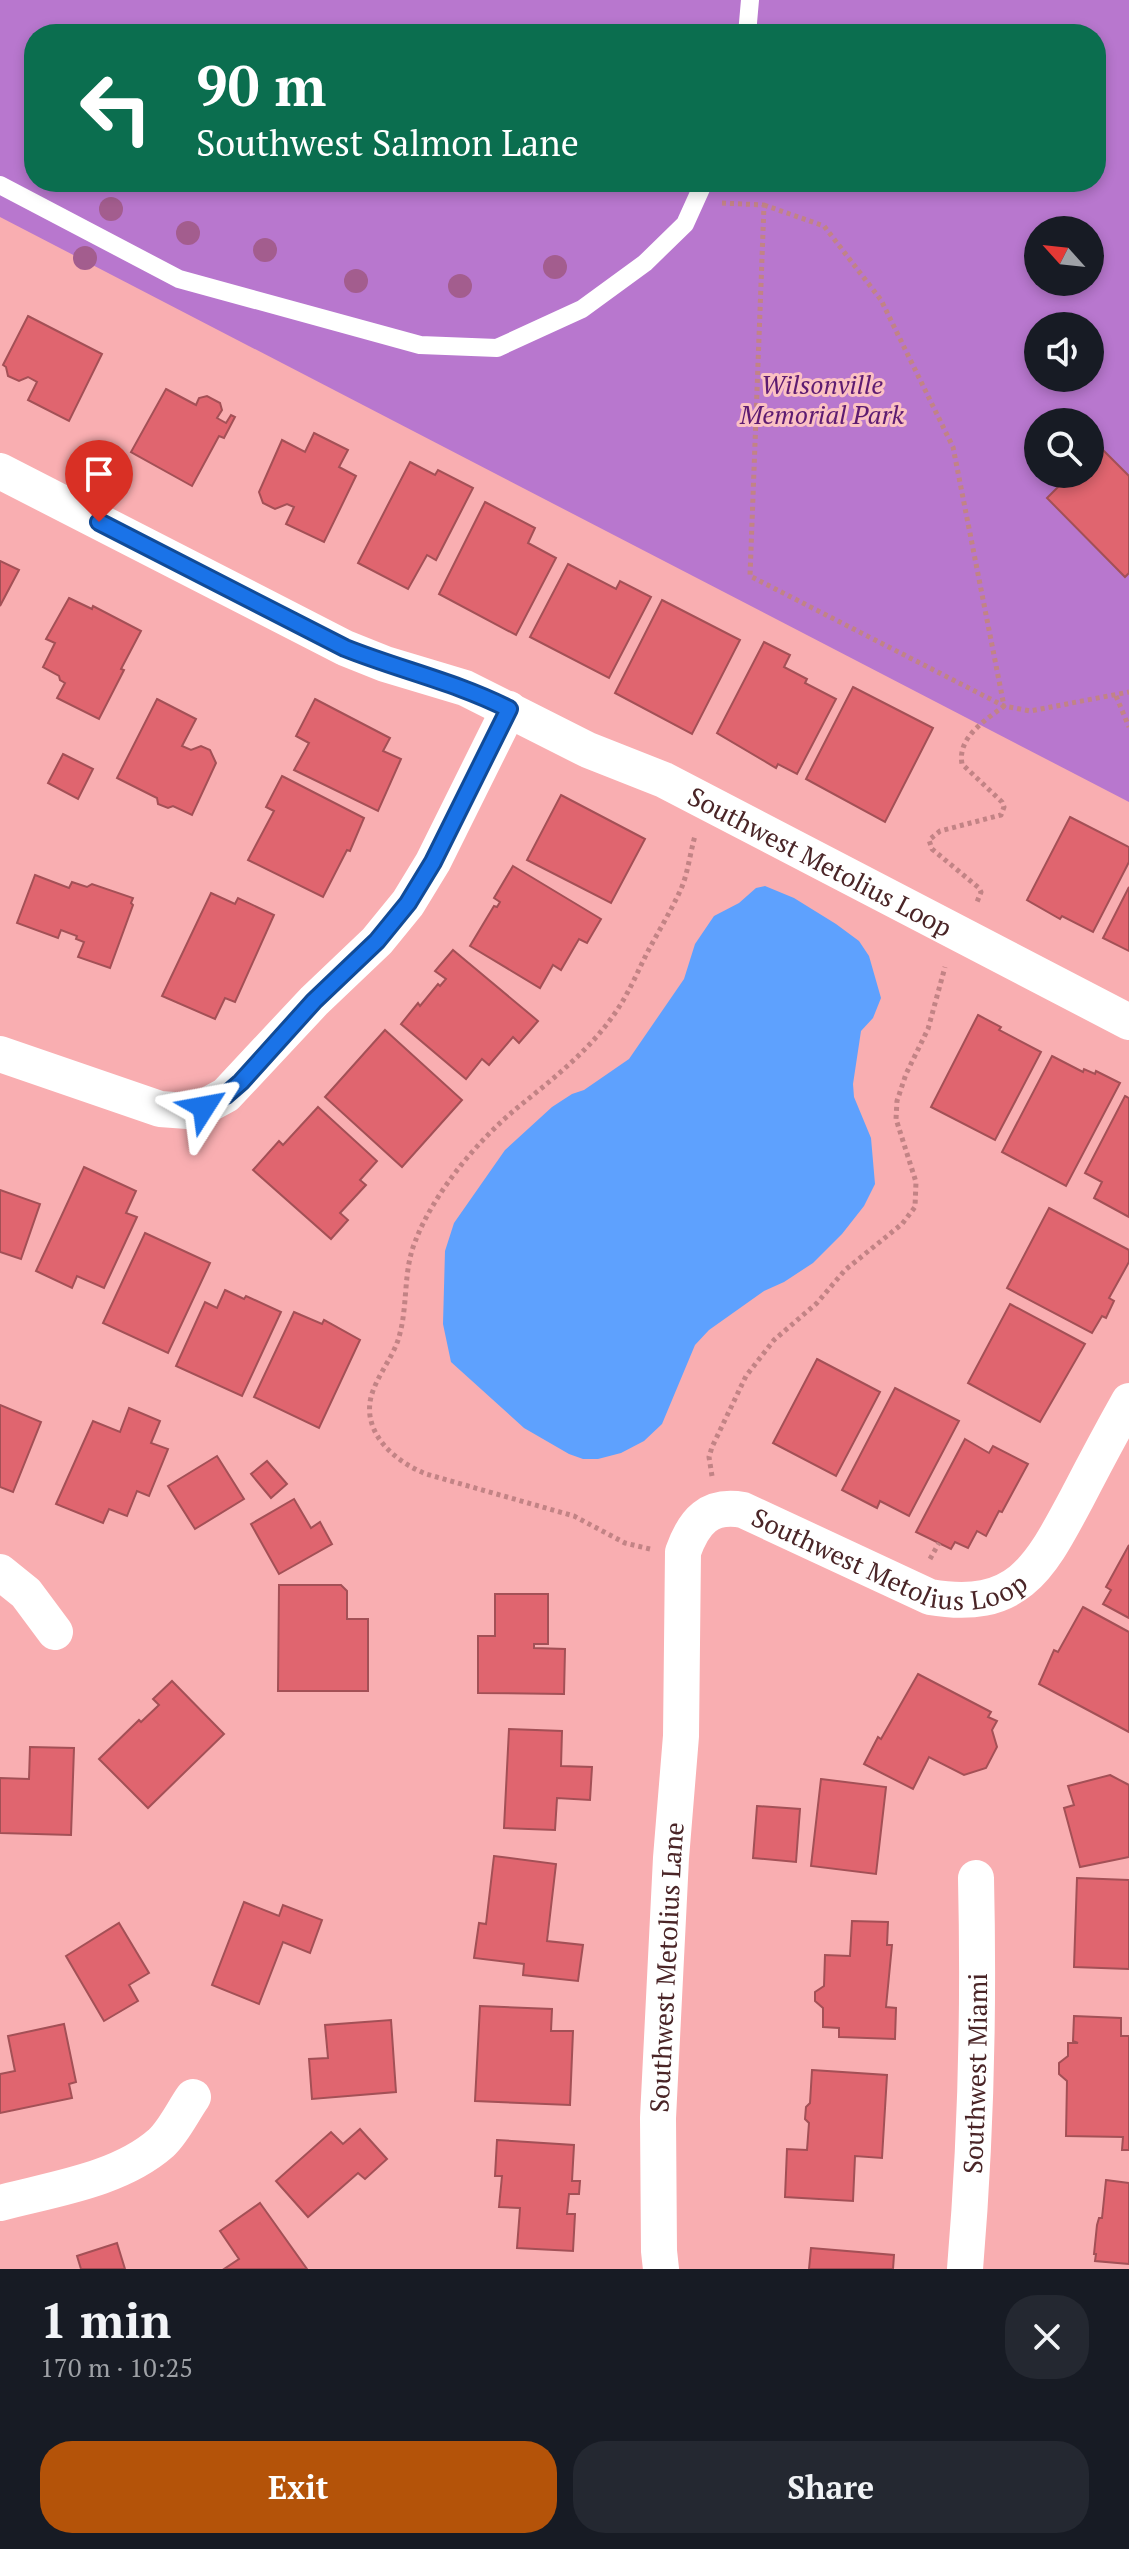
<!DOCTYPE html>
<html lang="en">
<head>
<meta charset="utf-8">
<style>
	body { margin:0; font-family:"PT Serif",serif; background:#242831; color:#f1f3f6; height:100vh; display:flex; flex-direction:column; font-size:30px; white-space:nowrap }
	* { box-sizing:border-box; margin:0 }
	p { font-size:26px; color:#9ea1a6 }
	.icon { flex:none; width:44px; height:44px; fill:none; stroke:currentColor; stroke-width:2; stroke-linecap:round; stroke-linejoin:round }
	.map { position:relative; height:2269px; overflow:hidden }
	.details { display:flex; flex-direction:column; background:#171b24; flex:1 }
	.details>* { flex:none }
	.hud { position:absolute; left:24px; top:24px; width:1082px; height:168px; border-radius:32px; box-shadow:0 4px 12px #0003; background:#0b6e4f; color:#fff; overflow:hidden }
	.needle { width:52px; rotate:297deg }
	.controls { position:absolute; left:1024px; top:216px; display:grid; gap:16px }
	.controls a { display:grid; place-items:center; width:80px; height:80px; border-radius:50%; background:#171b24; box-shadow:0 4px 12px #0003; font-size:40px }
	.pin { position:absolute; display:grid; place-items:center; width:68px; height:68px; color:#fff; margin:-82px -34px; border-radius:50% 50% 50% 0; rotate:-45deg; box-shadow:0 0 8px #0007 }
	.pin .icon { rotate:45deg }
	.me { position:absolute; width:88px; margin:-44px; rotate:56deg; stroke-linejoin:round; filter:drop-shadow(0 0 6px #0008) }
	.turn { display:flex; align-items:center; gap:28px; height:168px; padding:0 40px; font-size:36px }
	.turn .icon { width:104px; height:104px; stroke-width:2.5 }
	.turn b { display:block; font-size:56px; line-height:68px }
	.round { display:grid; place-items:center; flex:none; width:84px; height:84px; border-radius:32px; background:#242831 }
	.head { display:flex; align-items:center; justify-content:space-between; height:136px; padding:0 40px }
	h1 { font-size:48px; font-weight:600; line-height:60px }
	.action { display:flex; gap:16px; margin-top:auto; padding:16px 40px }
	.action a { flex:1; height:92px; border-radius:32px; background:#b45309; color:#fff; font-size:32px; font-weight:600; line-height:92px; text-align:center }
	.action a+a { background:#242831; color:#f1f3f6 }
	.map>svg:first-child { display:block }
</style>
</head>
<body>
<div class="map">
<svg width="1129" height="2269" viewBox="0 0 1129 2269">
	<rect width="100%" height="100%" fill="#f9aeb1"/>
	<path fill="#b877ce" fill-rule="evenodd" d="M0,0H1129V802L0,217ZM34,34H1096V182H34ZM1038,230H1090V282H1038ZM1038,326H1090V378H1038ZM1038,422H1090V474H1038Z"/>
	<polygon fill="#5ea1fe" points="765,886 794,898 836,924 859,941 869,956 881,998 873,1018 861,1031 853,1084 854,1097 871,1138 875,1184 864,1206 842,1234 813,1263 784,1282 764,1291 709,1330 695,1345 662,1424 644,1441 621,1453 598,1459 583,1459 569,1454 524,1428 451,1362 443,1324 445,1251 454,1223 505,1150 552,1107 572,1094 584,1090 629,1059 684,979 695,944 714,916 739,903 756,888"/>
	<g fill="#e0656f" stroke="#a35056" stroke-width="2">
		<polygon points="28,316 102,354 69,421 28,400 37,382 28,377 19,381 8,376 6,367 3,365"/>
		<polygon points="166,389 196,405 199,398 207,396 220,403 222,410 217,418 226,423 231,415 235,417 224,438 219,436 192,486 131,452"/>
		<polygon points="314,433 348,450 339,467 356,476 324,542 286,524 294,507 287,504 275,509 263,503 259,492 282,440 305,452"/>
		<polygon points="1099,446 1129,476 1129,573 1125,577 1047,498 1071,474 1090,474 1090,455"/>
		<polygon points="410,462 435,475 438,470 473,488 436,560 427,555 408,589 358,563"/>
		<polygon points="485,502 535,528 528,543 556,558 516,635 439,594"/>
		<polygon points="0,561 19,570 0,606"/>
		<polygon points="568,564 616,589 620,581 651,597 609,678 530,637"/>
		<polygon points="69,598 92,609 93,606 141,631 121,669 124,670 99,719 57,698 65,683 60,680 59,676 43,667 55,643 46,639"/>
		<polygon points="662,600 740,640 692,734 615,693"/>
		<polygon points="764,642 790,655 784,667 807,679 805,683 836,699 797,774 778,764 776,768 717,733"/>
		<polygon points="853,687 933,728 885,822 806,779"/>
		<polygon points="157,699 196,719 182,746 191,750 201,746 210,750 216,763 192,815 173,806 168,808 158,804 157,798 117,778"/>
		<polygon points="315,699 390,738 383,751 401,759 378,811 294,770 309,743 296,736"/>
		<polygon points="63,754 93,769 78,799 48,783"/>
		<polygon points="282,776 364,818 350,851 347,850 323,897 248,860 274,811 266,807"/>
		<polygon points="561,795 645,839 611,903 527,860"/>
		<polygon points="1070,817 1129,847 1129,862 1093,932 1062,916 1060,919 1027,900"/>
		<polygon points="513,866 601,919 587,943 579,939 561,970 553,965 540,988 470,946 494,906 497,907 500,902 494,898"/>
		<polygon points="35,875 69,888 72,882 87,887 92,884 133,898 131,903 133,905 110,968 78,957 84,942 76,939 77,936 61,930 58,938 17,923"/>
		<polygon points="1129,887 1129,951 1103,938"/>
		<polygon points="211,893 235,904 238,898 274,915 235,1002 225,998 215,1019 162,996"/>
		<polygon points="453,950 538,1021 519,1043 513,1037 489,1065 482,1059 466,1079 401,1024 418,1003 420,1006 438,984 440,986 446,979 435,971"/>
		<polygon points="978,1015 1001,1027 999,1030 1041,1052 995,1140 931,1107"/>
		<polygon points="385,1030 462,1100 402,1167 325,1097"/>
		<polygon points="1052,1056 1083,1072 1084,1069 1095,1074 1096,1071 1120,1083 1066,1186 1002,1152"/>
		<polygon points="1125,1096 1129,1098 1129,1217 1094,1198 1102,1182 1085,1173"/>
		<polygon points="318,1107 377,1161 360,1180 366,1185 340,1213 348,1220 331,1239 253,1170 279,1141 283,1145"/>
		<polygon points="84,1167 136,1191 126,1213 137,1217 104,1288 77,1276 72,1288 36,1271"/>
		<polygon points="0,1190 40,1204 21,1259 0,1252"/>
		<polygon points="1049,1208 1129,1250 1129,1262 1109,1298 1114,1301 1106,1318 1102,1316 1092,1333 1007,1288"/>
		<polygon points="145,1233 210,1263 168,1353 103,1323"/>
		<polygon points="225,1290 244,1299 246,1296 281,1312 242,1396 176,1366 205,1302 217,1308"/>
		<polygon points="1010,1304 1085,1344 1040,1422 968,1383"/>
		<polygon points="294,1312 322,1324 324,1320 360,1340 319,1428 254,1397"/>
		<polygon points="817,1359 880,1392 836,1476 773,1443"/>
		<polygon points="895,1388 959,1421 909,1516 880,1501 877,1508 842,1490"/>
		<polygon points="0,1405 41,1422 13,1492 0,1487"/>
		<polygon points="129,1408 160,1421 151,1443 168,1449 149,1496 137,1491 127,1516 109,1509 103,1523 56,1504 93,1421 120,1432"/>
		<polygon points="965,1439 989,1453 993,1446 1028,1464 1002,1512 999,1511 986,1536 977,1531 968,1548 955,1542 951,1549 916,1532"/>
		<polygon points="217,1456 244,1499 195,1529 168,1486"/>
		<polygon points="267,1461 287,1484 271,1498 251,1474"/>
		<polygon points="294,1499 311,1528 320,1522 332,1544 279,1574 251,1524"/>
		<polygon points="1129,1545 1129,1618 1103,1604 1111,1590 1106,1587"/>
		<polygon points="279,1585 341,1585 347,1591 347,1619 368,1619 368,1691 278,1691"/>
		<polygon points="495,1594 548,1594 548,1644 534,1644 534,1648 565,1649 564,1694 478,1693 478,1636 495,1636"/>
		<polygon points="1083,1607 1129,1632 1129,1732 1039,1684 1054,1650 1058,1652"/>
		<polygon points="918,1674 991,1712 988,1717 997,1721 992,1730 997,1747 986,1768 964,1775 929,1757 913,1789 864,1764 878,1737 881,1739"/>
		<polygon points="172,1681 224,1734 148,1808 99,1759 139,1720 141,1722 159,1705 153,1699"/>
		<polygon points="509,1729 562,1731 561,1766 592,1767 590,1800 557,1798 555,1830 504,1828"/>
		<polygon points="30,1747 74,1748 71,1835 0,1833 0,1778 29,1779"/>
		<polygon points="1110,1775 1129,1785 1129,1857 1080,1867 1064,1808 1074,1805 1068,1786"/>
		<polygon points="821,1779 886,1787 876,1874 811,1866"/>
		<polygon points="757,1806 800,1809 796,1862 753,1858"/>
		<polygon points="494,1856 556,1864 547,1941 583,1945 578,1981 523,1975 524,1964 474,1958 479,1923 486,1924"/>
		<polygon points="1077,1878 1129,1880 1129,1969 1074,1967"/>
		<polygon points="244,1902 279,1916 283,1905 322,1920 310,1953 283,1942 259,2004 212,1985"/>
		<polygon points="852,1921 888,1922 887,1945 892,1945 886,2007 896,2008 895,2039 839,2037 839,2028 823,2027 823,2008 815,2001 815,1992 824,1986 825,1955 850,1956"/>
		<polygon points="119,1923 149,1973 129,1985 138,2001 104,2021 66,1956"/>
		<polygon points="480,2006 552,2009 551,2031 573,2031 570,2105 475,2101"/>
		<polygon points="1074,2016 1121,2018 1121,2036 1129,2036 1129,2150 1122,2150 1123,2137 1066,2136 1067,2081 1059,2074 1059,2063 1068,2056 1068,2043 1078,2043 1073,2041"/>
		<polygon points="391,2020 396,2092 312,2099 309,2059 328,2058 325,2025"/>
		<polygon points="64,2024 76,2082 69,2084 72,2098 0,2113 0,2074 15,2071 8,2036"/>
		<polygon points="812,2070 887,2075 882,2158 855,2156 853,2201 785,2197 787,2149 807,2150 809,2123 805,2119 806,2107 810,2103"/>
		<polygon points="360,2129 387,2159 365,2179 358,2173 308,2217 276,2181 331,2132 343,2144"/>
		<polygon points="497,2140 574,2145 572,2181 580,2181 579,2194 569,2194 567,2214 575,2214 573,2251 517,2248 520,2208 499,2207 502,2176 495,2176"/>
		<polygon points="1106,2180 1129,2183 1129,2264 1095,2261 1096,2254 1094,2254 1097,2225 1099,2218 1102,2218"/>
		<polygon points="260,2203 307,2269 224,2269 239,2259 220,2231"/>
		<polygon points="117,2243 125,2269 81,2269 77,2256"/>
		<polygon points="811,2248 894,2255 893,2269 809,2269"/>
	</g>
	<g fill="none" stroke-linecap="round" stroke-linejoin="round">
		<g stroke="#c28385" stroke-width="5" stroke-dasharray="4 4" stroke-linecap="butt">
			<polyline points="722,203 764,205 750,576 1004,706 1030,711 1129,692"/>
			<path d="M764,205L824,226L881,300L953,447L1004,706C986,720 957,737 962,764L1002,802L1004,807L1001,815L940,831L929,840L932,849L979,888L981,892L977,902"/>
			<polyline points="1116,696 1129,727"/>
			<polyline points="712,1476 709,1457 712,1447 746,1376 774,1340 817,1303 845,1270 902,1224 915,1207 916,1182 896,1119 897,1101 906,1074 928,1029 945,967"/>
			<path d="M650,1549L625,1543L574,1516L426,1474C396,1462 362,1434 371,1397C376,1378 390,1361 397,1343C409,1310 402,1274 415,1242C433,1194 477,1141 517,1108C554,1078 593,1048 619,1007C630,990 638,971 647,953C658,932 671,911 681,889C688,873 690,853 695,836"/>
			<polyline points="930,1559 939,1543"/>
		</g>
		<g stroke="#fff" stroke-width="18">
			<polyline points="747,34 750,0"/>
			<polyline points="0,185 179,279 420,345 497,348 582,309 645,263 685,224 704,182"/>
		</g>
		<g stroke="#fff" stroke-width="36">
			<path id="s1" d="M0,471L345,648L385,664L465,688L588,750L664,780L1129,1022"/>
			<polyline points="0,1054 160,1109 188,1111 204,1107 226,1095 314,1001 377,941 408,903 433,862 509,709"/>
			<polyline points="0,1572 26,1593 55,1632"/>
			<path d="M0,2203C53,2189 119,2180 161,2143C174,2131 183,2111 193,2097"/>
			<path id="s2" d="M661,2269L659,2251L658,2118L671,1858L681,1736L683,1552C694,1521 709,1504 743,1510L930,1597C1019,1612 1040,1567 1077,1498C1094,1465 1111,1433 1129,1401"/>
			<path id="s3" d="M965,2269C976,2139 979,2009 976,1878"/>
		</g>
	</g>
	<g fill="#a35d8e">
		<circle cx="111" cy="209" r="12"/>
		<circle cx="188" cy="233" r="12"/>
		<circle cx="265" cy="250" r="12"/>
		<circle cx="85" cy="258" r="12"/>
		<circle cx="555" cy="267" r="12"/>
		<circle cx="356" cy="281" r="12"/>
		<circle cx="460" cy="286" r="12"/>
	</g>
	<g fill="none" stroke-linecap="round" stroke-linejoin="round">
		<defs>
			<path id="route" d="M99,522L345,648C400,670 456,682 509,709L433,862L408,903L377,941L314,1001L241,1082L226,1095L204,1107"/>
		</defs>
		<use href="#route" stroke="#114b97" stroke-width="20"/>
		<use href="#route" stroke="#1a73e8" stroke-width="14"/>
	</g>
	<g text-anchor="middle" dominant-baseline="central" stroke-width="6" stroke-linejoin="round" paint-order="stroke">
		<g font-size="26" font-style="italic" fill="#5d1b71" stroke="#fbc1c3">
			<text x="822" y="384">Wilsonville<tspan x="822" dy="30">Memorial Park</tspan></text>
		</g>
		<g font-size="26" fill="#4a2527" stroke="#fbc1c3">
			<text stroke="none"><textPath href="#s1" startOffset="910">Southwest Metolius Loop</textPath></text>
			<text stroke="none"><textPath href="#s2" startOffset="958">Southwest Metolius Loop</textPath></text>
			<text stroke="none"><textPath href="#s2" startOffset="302">Southwest Metolius Lane</textPath></text>
			<text stroke="none"><textPath href="#s3" startOffset="196">Southwest Miami</textPath></text>
		</g>
	</g>
</svg>
<div class="controls">
<a><svg class="needle" viewBox="-14 -14 28 28"><path d="M0-13l5 13h-10z" fill="#e53935"/><path d="M0 13l5-13h-10z" fill="#9ea1a6"/></svg></a>
<a><svg class="icon" aria-label="sound" viewBox="0 0 24 24"><path d="M4 9h4l5-4v14l-5-4H4zM17 9q2 3 0 6"/></svg></a>
<a><svg class="icon" aria-label="search" viewBox="0 0 24 24"><circle cx="10" cy="10" r="6"/><path d="M15 15l6 6"/></svg></a>
</div>
<div class="pin" style="left:99px;top:522px;background:#d93025"><svg class="icon" aria-label="arrive" viewBox="0 0 24 24"><path d="M6 21V4h12l-3 4 3 4H6"/></svg></div>
<svg class="me" style="left:204px;top:1107px" viewBox="-20 -20 40 40"><path d="M0-17L14 15 0 8-14 15z" fill="#1a73e8" stroke="#fff" stroke-width="4"/></svg>
<div class="hud">
<div class="turn"><svg class="icon" aria-label="left" viewBox="0 0 24 24"><path d="M17 20v-9H6M10 6l-5 5 5 5"/></svg><div><b>90 m</b>Southwest Salmon Lane</div></div>
</div>
</div>
<section class="details">
<div class="head"><div><h1>1 min</h1><p>170 m · 10:25</p></div><a class="round"><svg class="icon" aria-label="close" viewBox="0 0 24 24"><path d="M6 6l12 12M18 6L6 18"/></svg></a></div>
<div class="action"><a>Exit</a><a>Share</a></div>
</section>
</body>
</html>
